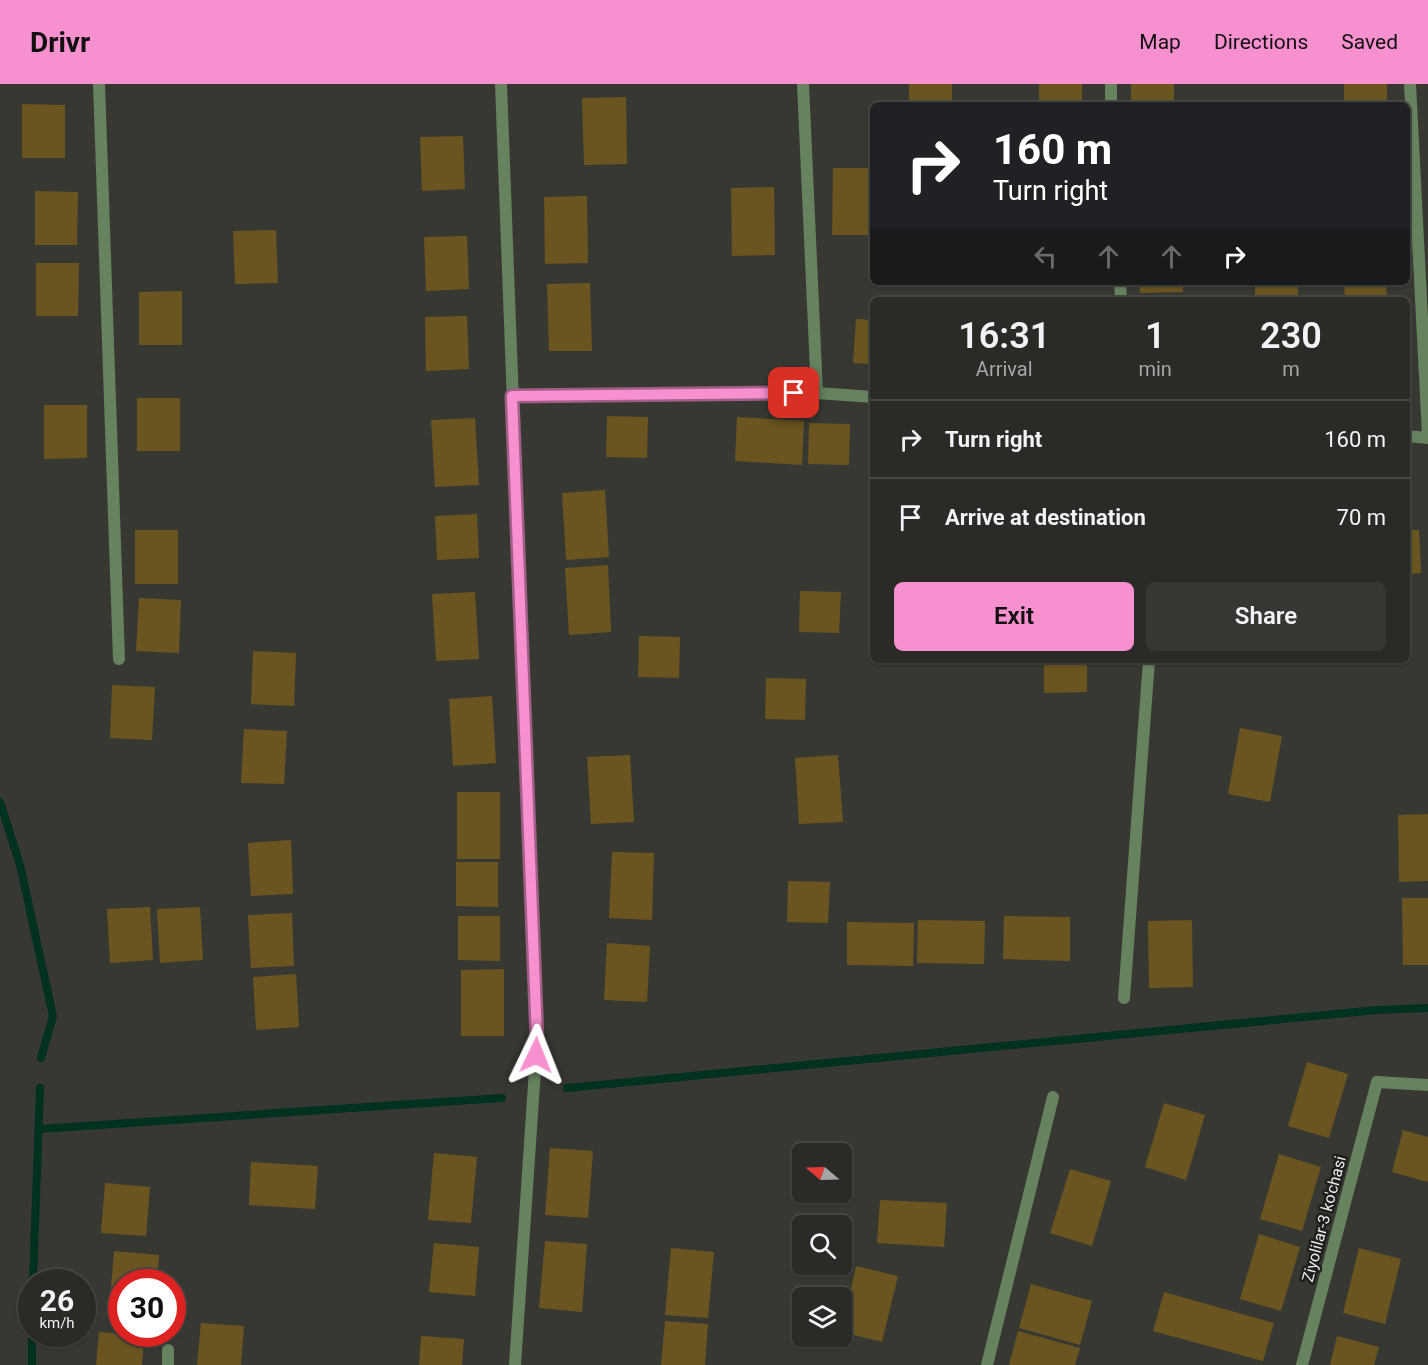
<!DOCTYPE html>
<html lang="en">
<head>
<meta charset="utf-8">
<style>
	body { margin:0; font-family:Roboto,sans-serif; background:#363632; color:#f1f3f6; height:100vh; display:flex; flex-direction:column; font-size:22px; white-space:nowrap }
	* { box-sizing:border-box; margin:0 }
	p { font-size:20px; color:#a5a7a7 }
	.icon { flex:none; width:33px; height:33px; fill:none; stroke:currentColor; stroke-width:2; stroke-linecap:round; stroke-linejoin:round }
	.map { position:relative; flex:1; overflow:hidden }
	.sheet { position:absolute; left:870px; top:213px; width:540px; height:366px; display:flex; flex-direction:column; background:#2a2a26; border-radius:9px; box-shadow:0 2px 4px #0004,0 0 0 2px #464643 }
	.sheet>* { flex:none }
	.banner { position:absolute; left:870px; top:18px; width:540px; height:183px; border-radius:9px; box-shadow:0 2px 4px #0004,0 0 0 2px #464643; background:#202124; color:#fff; overflow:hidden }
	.needle { width:39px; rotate:289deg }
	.tools { position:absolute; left:792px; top:1059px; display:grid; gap:12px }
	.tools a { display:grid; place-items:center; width:60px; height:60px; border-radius:9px; background:#2a2a26; box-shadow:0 2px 4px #0004,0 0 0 2px #464643; font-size:30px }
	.speed { position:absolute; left:18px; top:1185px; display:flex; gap:12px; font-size:30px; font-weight:700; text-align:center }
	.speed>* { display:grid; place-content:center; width:78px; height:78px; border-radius:50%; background:#2a2a26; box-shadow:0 2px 4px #0004,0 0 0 2px #464643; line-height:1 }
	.speed small { font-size:15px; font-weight:400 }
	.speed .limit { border:9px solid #d22; background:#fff; color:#111 }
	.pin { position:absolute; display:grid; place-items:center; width:51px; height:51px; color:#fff; margin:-26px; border-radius:12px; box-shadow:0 3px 9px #0006 }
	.me { position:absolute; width:66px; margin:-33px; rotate:2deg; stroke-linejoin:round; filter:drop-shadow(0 0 4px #0008) }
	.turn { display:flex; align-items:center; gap:21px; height:126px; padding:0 24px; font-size:27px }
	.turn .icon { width:78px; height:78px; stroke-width:2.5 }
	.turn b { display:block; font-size:42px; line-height:51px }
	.lanes { display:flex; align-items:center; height:57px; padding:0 24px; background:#0003; justify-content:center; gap:30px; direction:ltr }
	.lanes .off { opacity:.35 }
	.eta { display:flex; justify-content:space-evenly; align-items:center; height:102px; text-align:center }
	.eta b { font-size:36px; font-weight:600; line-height:42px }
	.primary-button { display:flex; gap:12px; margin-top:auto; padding:12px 24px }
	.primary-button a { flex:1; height:69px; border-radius:9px; background:#f790ce; color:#111; font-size:24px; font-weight:600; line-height:69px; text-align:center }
	.primary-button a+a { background:#363632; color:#f1f3f6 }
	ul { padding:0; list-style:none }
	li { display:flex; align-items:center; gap:18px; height:78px; padding:0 24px; border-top:2px solid #464643 }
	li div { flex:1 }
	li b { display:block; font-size:22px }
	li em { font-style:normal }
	header { display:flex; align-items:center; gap:36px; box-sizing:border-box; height:84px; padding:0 30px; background:#f790ce; color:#111 }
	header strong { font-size:28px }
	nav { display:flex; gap:33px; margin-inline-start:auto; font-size:21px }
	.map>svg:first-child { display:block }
</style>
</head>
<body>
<header>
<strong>Drivr</strong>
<nav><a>Map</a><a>Directions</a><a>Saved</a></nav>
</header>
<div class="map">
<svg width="1428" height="1281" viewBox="0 0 1428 1281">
	<rect width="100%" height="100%" fill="#383833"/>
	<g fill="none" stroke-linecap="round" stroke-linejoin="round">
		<g stroke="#003121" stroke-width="8">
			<polyline points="0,718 20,781 53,932 41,974"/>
			<polyline points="567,1004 1377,926 1428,924"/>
			<polyline points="39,1045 502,1014"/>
			<polyline points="33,1198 40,1004"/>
			<polyline points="32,1281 32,1250"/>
		</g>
	</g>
	<g fill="#6a5520">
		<rect x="909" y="0" width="43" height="21"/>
		<rect x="1039" y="0" width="43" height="21"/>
		<rect x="1131" y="0" width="43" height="21"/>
		<rect x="1344" y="0" width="43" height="21"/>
		<polygon points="626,13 627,80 584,81 582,14"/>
		<polygon points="22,20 65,21 65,74 22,74"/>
		<polygon points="463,52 465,105 422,107 420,53"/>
		<polygon points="833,84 873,84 873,151 832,151"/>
		<polygon points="774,103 775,171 732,172 731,104"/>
		<polygon points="35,107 78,108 77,161 35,161"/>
		<polygon points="587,112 588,179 545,180 544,113"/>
		<polygon points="276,146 278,199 235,200 233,147"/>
		<polygon points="467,152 469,205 426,207 424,153"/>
		<polygon points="36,179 79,179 78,232 36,232"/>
		<polygon points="1140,198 1183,198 1183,208 1140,209"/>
		<rect x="1255" y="198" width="43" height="18"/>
		<polygon points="1344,198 1386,198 1387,216 1345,216"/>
		<polygon points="590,199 592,267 549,267 547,200"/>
		<polygon points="182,207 182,261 139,261 139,208"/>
		<polygon points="467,232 469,285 426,287 425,233"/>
		<polygon points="856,235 873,236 873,280 853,279"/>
		<rect x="137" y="314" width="43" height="53"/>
		<polygon points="44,321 87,321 87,374 44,375"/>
		<polygon points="607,332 648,333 647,374 606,373"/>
		<polygon points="737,333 804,337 802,381 735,377"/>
		<polygon points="475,334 479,401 435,403 431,336"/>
		<polygon points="809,339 850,340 849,381 808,380"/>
		<polygon points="605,406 609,473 566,476 562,409"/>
		<polygon points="477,430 479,474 437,476 435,432"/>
		<rect x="135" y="446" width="43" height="54"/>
		<polygon points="1407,446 1419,446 1421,489 1407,490"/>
		<polygon points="608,481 611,548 569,551 565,484"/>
		<polygon points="800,507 841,508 839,549 799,548"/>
		<polygon points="475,508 479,575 436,577 432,510"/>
		<polygon points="139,514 181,516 179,569 136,567"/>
		<polygon points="639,552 680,553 679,594 638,593"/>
		<polygon points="253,567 296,569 294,622 251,620"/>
		<polygon points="1044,576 1087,576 1087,608 1044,609"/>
		<polygon points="766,594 806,595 805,636 765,635"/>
		<polygon points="112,601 155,603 152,656 110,654"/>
		<polygon points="492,612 496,679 453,682 449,615"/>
		<polygon points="1240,644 1282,652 1270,718 1228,710"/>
		<polygon points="244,645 287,647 284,700 241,699"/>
		<polygon points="630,671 634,738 591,740 587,673"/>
		<polygon points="838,671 843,738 799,740 795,674"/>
		<rect x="457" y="708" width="43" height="67"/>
		<polygon points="1428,730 1428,797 1399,798 1398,731"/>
		<polygon points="291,756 293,810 251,812 248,759"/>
		<polygon points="612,768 654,769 652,836 609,834"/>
		<polygon points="456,778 498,778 498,823 456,822"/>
		<polygon points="788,797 830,798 828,839 787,838"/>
		<polygon points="1402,814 1428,814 1428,881 1403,881"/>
		<polygon points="150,823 153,876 110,879 107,825"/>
		<polygon points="200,823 203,876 160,879 157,825"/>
		<polygon points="292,829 294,882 251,884 248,831"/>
		<polygon points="458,832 500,832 500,877 458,876"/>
		<polygon points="1004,832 1070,833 1070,877 1003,875"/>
		<polygon points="918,836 985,837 984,880 917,879"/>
		<polygon points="1192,836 1193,903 1149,904 1148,837"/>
		<polygon points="847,838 914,839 913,882 847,881"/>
		<polygon points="607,859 650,862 647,918 604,916"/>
		<polygon points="504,885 504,952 461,952 461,886"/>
		<polygon points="296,890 299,943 256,946 253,893"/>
		<polygon points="1307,978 1348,990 1329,1054 1288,1042"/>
		<polygon points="1164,1019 1205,1031 1186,1096 1145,1083"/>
		<polygon points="1403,1046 1428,1053 1428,1098 1392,1088"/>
		<polygon points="550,1064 593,1067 588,1134 545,1131"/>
		<polygon points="434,1069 477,1073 471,1139 428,1136"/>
		<polygon points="1279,1070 1321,1083 1302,1147 1260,1135"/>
		<polygon points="251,1078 318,1082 315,1125 249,1121"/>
		<polygon points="1070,1085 1111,1097 1092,1162 1050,1149"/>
		<polygon points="105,1099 150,1103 146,1152 101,1149"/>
		<polygon points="880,1116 947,1119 944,1163 877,1159"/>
		<polygon points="1259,1150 1300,1163 1281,1227 1240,1215"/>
		<polygon points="545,1157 587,1160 582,1228 539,1224"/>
		<polygon points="434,1159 479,1163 475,1212 429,1208"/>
		<polygon points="671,1164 714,1168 708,1234 665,1231"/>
		<polygon points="1359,1164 1401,1175 1385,1240 1343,1229"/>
		<polygon points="114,1167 159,1171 157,1198 122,1198 122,1218 110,1217"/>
		<polygon points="856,1182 898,1192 882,1258 842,1248"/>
		<polygon points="1031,1200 1092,1217 1080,1261 1019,1244"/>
		<polygon points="1164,1208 1274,1239 1263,1277 1153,1247"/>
		<polygon points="665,1237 708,1240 705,1281 661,1281"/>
		<polygon points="201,1239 244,1242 241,1281 197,1281"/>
		<polygon points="1018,1247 1080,1264 1075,1281 1009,1281"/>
		<polygon points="99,1248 144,1252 142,1281 96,1281"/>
		<polygon points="421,1252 464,1255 462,1281 419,1281"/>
		<polygon points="1337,1252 1379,1263 1374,1281 1330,1281"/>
	</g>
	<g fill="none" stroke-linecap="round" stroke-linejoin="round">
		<g stroke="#66825f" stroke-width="12">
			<polyline points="99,0 119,575"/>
			<polyline points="501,0 537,956 515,1281"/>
			<polyline points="803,0 817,309"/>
			<polyline points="1410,0 1428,351"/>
			<polyline points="1111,21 1111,0"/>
			<polyline points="1120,198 1121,216"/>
			<polyline points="512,312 817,309 873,313"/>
			<polyline points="1407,352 1428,354"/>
			<polyline points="1124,914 1149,576"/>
			<polyline points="168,1281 168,1266"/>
			<polyline points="987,1281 1053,1013"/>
			<polyline points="1302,1281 1377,998 1428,1001"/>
		</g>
	</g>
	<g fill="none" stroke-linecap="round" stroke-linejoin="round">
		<defs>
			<polyline id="route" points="536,971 537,956 512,312 794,309"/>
		</defs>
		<use href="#route" stroke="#a15e86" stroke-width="15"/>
		<use href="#route" stroke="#f790ce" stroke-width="10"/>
	</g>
	<g text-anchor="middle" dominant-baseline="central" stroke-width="5" stroke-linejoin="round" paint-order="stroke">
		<g font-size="16" fill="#ededea" stroke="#1f1f1d">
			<text transform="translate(1324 1135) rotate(-75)">Ziyolilar-3 ko'chasi</text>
		</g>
	</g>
</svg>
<div class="tools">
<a><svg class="needle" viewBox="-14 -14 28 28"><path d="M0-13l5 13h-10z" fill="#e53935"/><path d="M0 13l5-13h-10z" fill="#a5a7a7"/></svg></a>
<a><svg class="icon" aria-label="search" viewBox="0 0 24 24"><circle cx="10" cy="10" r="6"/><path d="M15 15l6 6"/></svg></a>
<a><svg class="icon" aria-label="layers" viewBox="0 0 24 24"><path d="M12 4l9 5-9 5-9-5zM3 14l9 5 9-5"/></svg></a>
</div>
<div class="speed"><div>26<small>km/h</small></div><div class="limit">30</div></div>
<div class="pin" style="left:794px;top:309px;background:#d93025"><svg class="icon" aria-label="arrive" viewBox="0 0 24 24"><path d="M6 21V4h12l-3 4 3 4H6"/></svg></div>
<svg class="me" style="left:536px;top:971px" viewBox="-20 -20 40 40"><path d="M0-17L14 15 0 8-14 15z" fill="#f790ce" stroke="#fff" stroke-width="4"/></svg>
<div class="banner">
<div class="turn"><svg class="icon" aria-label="right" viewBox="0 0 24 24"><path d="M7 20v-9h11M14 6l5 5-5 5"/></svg><div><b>160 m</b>Turn right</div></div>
<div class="lanes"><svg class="icon off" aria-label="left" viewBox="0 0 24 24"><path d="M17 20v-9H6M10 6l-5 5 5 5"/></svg><svg class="icon off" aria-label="ahead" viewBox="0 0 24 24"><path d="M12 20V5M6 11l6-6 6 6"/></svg><svg class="icon off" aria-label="ahead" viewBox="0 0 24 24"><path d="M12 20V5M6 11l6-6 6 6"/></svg><svg class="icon" aria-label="right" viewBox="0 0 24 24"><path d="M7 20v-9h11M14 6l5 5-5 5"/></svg></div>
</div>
<section class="sheet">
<div class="eta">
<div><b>16:31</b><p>Arrival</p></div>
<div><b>1</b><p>min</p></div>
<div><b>230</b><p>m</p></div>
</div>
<ul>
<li><svg class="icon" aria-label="right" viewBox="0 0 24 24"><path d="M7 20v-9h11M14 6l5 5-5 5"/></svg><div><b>Turn right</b></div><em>160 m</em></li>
<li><svg class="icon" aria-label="arrive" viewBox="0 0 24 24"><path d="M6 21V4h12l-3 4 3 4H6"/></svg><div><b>Arrive at destination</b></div><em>70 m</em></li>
</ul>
<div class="primary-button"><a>Exit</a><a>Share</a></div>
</section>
</div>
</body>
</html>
